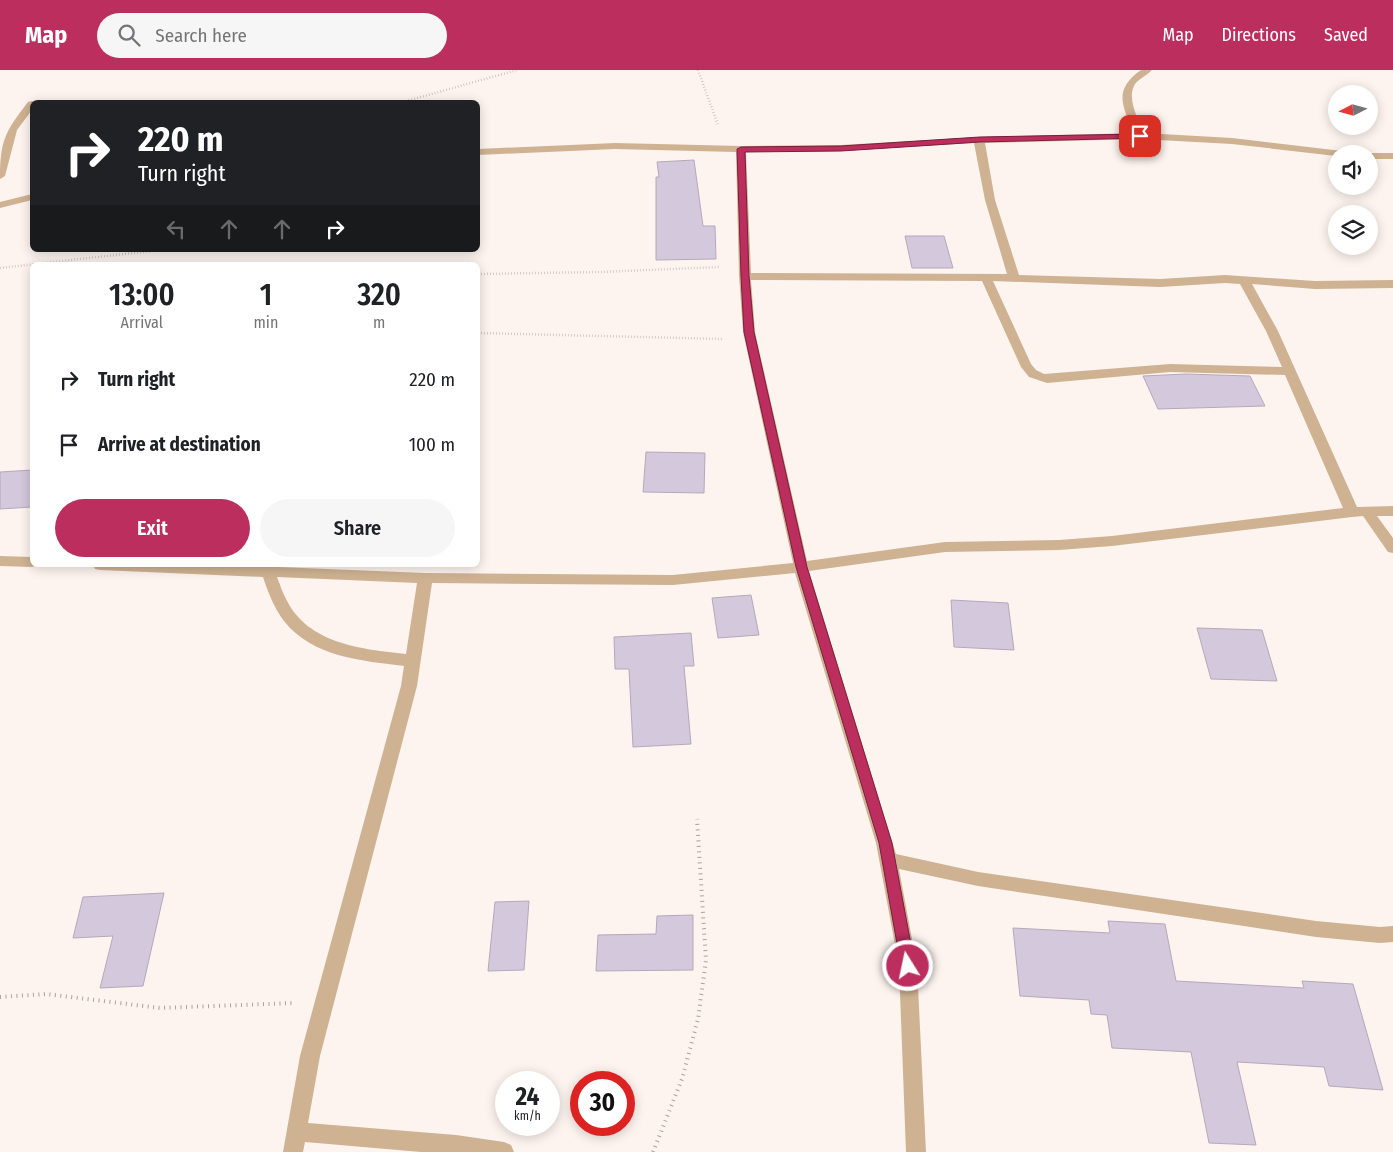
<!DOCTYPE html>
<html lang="en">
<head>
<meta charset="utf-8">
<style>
	body { margin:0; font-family:"Fira Sans Condensed",sans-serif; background:#f6f6f6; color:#202124; height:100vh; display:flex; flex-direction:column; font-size:19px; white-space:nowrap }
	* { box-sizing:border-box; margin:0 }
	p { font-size:16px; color:#757577 }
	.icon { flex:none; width:28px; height:28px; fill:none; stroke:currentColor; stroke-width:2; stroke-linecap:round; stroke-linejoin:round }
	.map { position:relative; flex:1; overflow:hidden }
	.panel { position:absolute; left:30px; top:192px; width:450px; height:305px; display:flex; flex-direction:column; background:#fff; border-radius:8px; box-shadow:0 2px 12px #0003 }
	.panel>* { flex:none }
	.guide { position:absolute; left:30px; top:30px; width:450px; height:152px; border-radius:8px; box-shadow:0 2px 12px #0003; background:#202124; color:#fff; overflow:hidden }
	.needle { width:32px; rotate:264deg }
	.controls { position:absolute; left:1328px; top:15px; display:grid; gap:10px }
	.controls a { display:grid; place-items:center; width:50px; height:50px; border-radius:50%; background:#fff; box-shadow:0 2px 12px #0003; font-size:25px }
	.speed { position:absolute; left:495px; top:1001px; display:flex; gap:10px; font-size:25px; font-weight:700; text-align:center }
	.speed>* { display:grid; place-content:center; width:65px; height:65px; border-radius:50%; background:#fff; box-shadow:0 2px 12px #0003; line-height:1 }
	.speed small { font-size:12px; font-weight:400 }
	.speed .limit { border:8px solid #d22; background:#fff; color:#111 }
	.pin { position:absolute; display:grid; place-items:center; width:42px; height:42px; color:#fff; margin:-21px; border-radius:10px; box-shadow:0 2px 8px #0006 }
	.me { position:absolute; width:55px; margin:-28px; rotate:350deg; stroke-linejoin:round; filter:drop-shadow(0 0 4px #0008) }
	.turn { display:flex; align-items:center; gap:18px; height:105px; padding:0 25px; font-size:22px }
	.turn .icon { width:65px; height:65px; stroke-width:2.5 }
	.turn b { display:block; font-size:35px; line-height:42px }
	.lanes { display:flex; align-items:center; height:48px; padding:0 25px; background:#0003; justify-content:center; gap:25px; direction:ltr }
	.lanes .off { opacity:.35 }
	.eta { display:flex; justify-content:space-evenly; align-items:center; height:85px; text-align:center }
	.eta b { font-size:30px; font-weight:600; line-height:35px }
	.button { display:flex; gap:10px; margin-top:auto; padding:10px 25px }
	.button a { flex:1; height:58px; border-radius:30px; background:#bc2e5e; color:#fff; font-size:20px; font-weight:600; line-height:58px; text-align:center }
	.button a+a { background:#f6f6f6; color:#202124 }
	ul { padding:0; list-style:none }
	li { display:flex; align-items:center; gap:15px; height:65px; padding:0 25px }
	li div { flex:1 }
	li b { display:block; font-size:19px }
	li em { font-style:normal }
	header { display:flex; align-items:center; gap:30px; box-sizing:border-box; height:70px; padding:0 25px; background:#bc2e5e; color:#fff }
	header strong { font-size:24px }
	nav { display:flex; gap:28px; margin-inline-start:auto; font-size:18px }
	.search { width:350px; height:45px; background:#f6f6f6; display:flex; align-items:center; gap:12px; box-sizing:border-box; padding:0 18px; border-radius:28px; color:#757577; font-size:19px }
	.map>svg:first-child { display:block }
</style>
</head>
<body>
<header>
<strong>Map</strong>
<div class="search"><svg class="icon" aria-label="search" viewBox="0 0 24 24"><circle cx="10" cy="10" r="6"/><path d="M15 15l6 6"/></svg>Search here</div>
<nav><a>Map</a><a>Directions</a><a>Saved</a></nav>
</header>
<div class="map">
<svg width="1393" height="1082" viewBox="0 0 1393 1082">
	<rect width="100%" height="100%" fill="#fdf4ef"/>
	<g fill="#d3c8dc" stroke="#b4a9bc">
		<polygon points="694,90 703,156 715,156 716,189 656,190 656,107 659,107 657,92"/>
		<polygon points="905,166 944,166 953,198 912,198"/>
		<polygon points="1186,304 1250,306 1265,336 1158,339 1143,306"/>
		<polygon points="646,382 705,383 704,423 643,422"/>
		<polygon points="32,400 32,437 0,439 0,402"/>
		<polygon points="751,525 759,565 718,568 712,528"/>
		<polygon points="951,530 1008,533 1014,580 954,577"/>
		<polygon points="1197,558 1262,560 1277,611 1211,609"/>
		<polygon points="691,563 694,596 684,596 691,674 633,677 629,599 615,599 614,567"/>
		<polygon points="164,823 143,916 100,918 113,866 73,868 83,827"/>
		<polygon points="529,831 524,900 488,901 495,832"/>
		<polygon points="693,845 693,900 596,901 598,865 656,864 657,846"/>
		<polygon points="1108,851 1165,854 1176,911 1304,918 1302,911 1353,914 1383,1020 1329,1016 1324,997 1237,992 1256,1075 1209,1073 1191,982 1112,978 1107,945 1091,944 1089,930 1020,926 1013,858 1110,863"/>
	</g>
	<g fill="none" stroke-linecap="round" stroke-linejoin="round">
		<g stroke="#aba29d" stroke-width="2.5" stroke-dasharray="0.5 2.5" stroke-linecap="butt">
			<polyline points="698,0 718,55"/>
			<polyline points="403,32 517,0"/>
			<polyline points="0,198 160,180"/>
			<polyline points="478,204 600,202 719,197"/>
			<polyline points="478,263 723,269"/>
		</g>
		<g stroke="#aba29d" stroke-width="4" stroke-dasharray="1 4.5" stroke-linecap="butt">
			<polyline points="0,927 46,924 160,938 294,933"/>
			<polyline points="653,1082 682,1009 698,949 706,890 697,749"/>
		</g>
		<g fill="#ceb292" fill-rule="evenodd">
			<path d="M1141,0H1152C1147,6 1137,9 1134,16C1127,30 1139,51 1144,63L1232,68L1342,81L1347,84H1336V86L1232,74L1140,69L985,73L995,130L1019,205L1160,209L1225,205L1315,211L1393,210V218L1315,219L1252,214L1278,261L1357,437L1393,436V446H1377L1393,468V483L1388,482L1363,446L1352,447L1112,476L1059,480L945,482L809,501L896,784L978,802L1316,851L1380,857L1393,856V872L1380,873L1316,867L978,816L899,799L917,896L926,1082H906L899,896L876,773L795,503L673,515L432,513L417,616L320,986L308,1053L456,1065L504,1072L511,1075L514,1082H421L305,1072L303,1082H283L300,986L401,616L404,596C363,591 312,587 284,551C274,538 268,522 263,507L100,500L95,499L93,495H228L425,503L673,505L793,493L743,262L739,206L736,82L615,79L478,85V79L615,73L741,76L841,75L979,67L1134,63C1122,35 1113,20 1141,0ZM974,73L985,130L1007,204L751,203L746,82L841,81ZM751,210L982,211L1021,297L1029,307L1047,313L1170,302L1285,305L1343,438L1112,466L1059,470L945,472L807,491L755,262ZM993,211L1160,217L1225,213L1240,214L1266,261L1282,297L1170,294L1044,304L1036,300L1031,294ZM277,507L417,513L406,584C361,579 308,574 286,529C282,522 280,514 277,507Z"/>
			<path d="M32,31L36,32H32V40L17,60L5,106L0,109C0,70 5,62 28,32Z"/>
			<polygon points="1369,83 1393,83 1393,89 1369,89 1369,84 1365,84"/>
			<polygon points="32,124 32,130 0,138 0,132"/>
			<polygon points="0,486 32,487 32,495 37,495 32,497 0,496"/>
		</g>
	</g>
	<polygon fill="#bc2e5e" stroke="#7a1e3d" points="1140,64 1144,66 1143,68 980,72 841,81 745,82 749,206 754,262 807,497 892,773 915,896 913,901 908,903 903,901 901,896 879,773 796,497 744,262 741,206 737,79 741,77 841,76 980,67"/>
</svg>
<div class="controls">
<a><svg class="needle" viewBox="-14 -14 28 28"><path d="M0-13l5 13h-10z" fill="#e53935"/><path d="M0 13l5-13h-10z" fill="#757577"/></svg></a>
<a><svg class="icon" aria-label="sound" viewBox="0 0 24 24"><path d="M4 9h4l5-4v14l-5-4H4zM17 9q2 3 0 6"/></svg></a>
<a><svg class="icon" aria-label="layers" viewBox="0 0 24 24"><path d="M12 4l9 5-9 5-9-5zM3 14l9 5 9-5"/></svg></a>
</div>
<div class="speed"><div>24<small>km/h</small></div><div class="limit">30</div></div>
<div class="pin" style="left:1140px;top:66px;background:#d93025"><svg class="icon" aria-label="arrive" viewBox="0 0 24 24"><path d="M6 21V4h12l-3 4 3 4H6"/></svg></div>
<svg class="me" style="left:908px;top:896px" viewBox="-20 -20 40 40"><circle r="17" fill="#bc2e5e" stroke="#fff" stroke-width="3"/><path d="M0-11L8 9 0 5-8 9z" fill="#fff"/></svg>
<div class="guide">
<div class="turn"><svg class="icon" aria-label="right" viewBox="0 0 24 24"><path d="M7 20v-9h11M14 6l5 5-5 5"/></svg><div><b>220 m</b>Turn right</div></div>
<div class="lanes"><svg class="icon off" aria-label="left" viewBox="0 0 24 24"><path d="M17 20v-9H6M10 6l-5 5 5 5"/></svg><svg class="icon off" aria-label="ahead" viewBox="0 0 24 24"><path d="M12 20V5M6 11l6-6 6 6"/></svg><svg class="icon off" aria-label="ahead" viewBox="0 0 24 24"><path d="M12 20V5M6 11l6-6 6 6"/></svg><svg class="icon" aria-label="right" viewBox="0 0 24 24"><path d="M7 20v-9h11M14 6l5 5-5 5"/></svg></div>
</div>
<section class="panel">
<div class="eta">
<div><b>13:00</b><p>Arrival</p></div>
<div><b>1</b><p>min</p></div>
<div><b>320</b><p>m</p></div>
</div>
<ul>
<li><svg class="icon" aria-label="right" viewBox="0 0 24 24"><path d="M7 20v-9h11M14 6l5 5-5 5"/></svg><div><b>Turn right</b></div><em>220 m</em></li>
<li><svg class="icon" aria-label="arrive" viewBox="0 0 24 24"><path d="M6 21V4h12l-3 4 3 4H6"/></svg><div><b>Arrive at destination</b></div><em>100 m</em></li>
</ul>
<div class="button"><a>Exit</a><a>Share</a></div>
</section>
</div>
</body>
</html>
